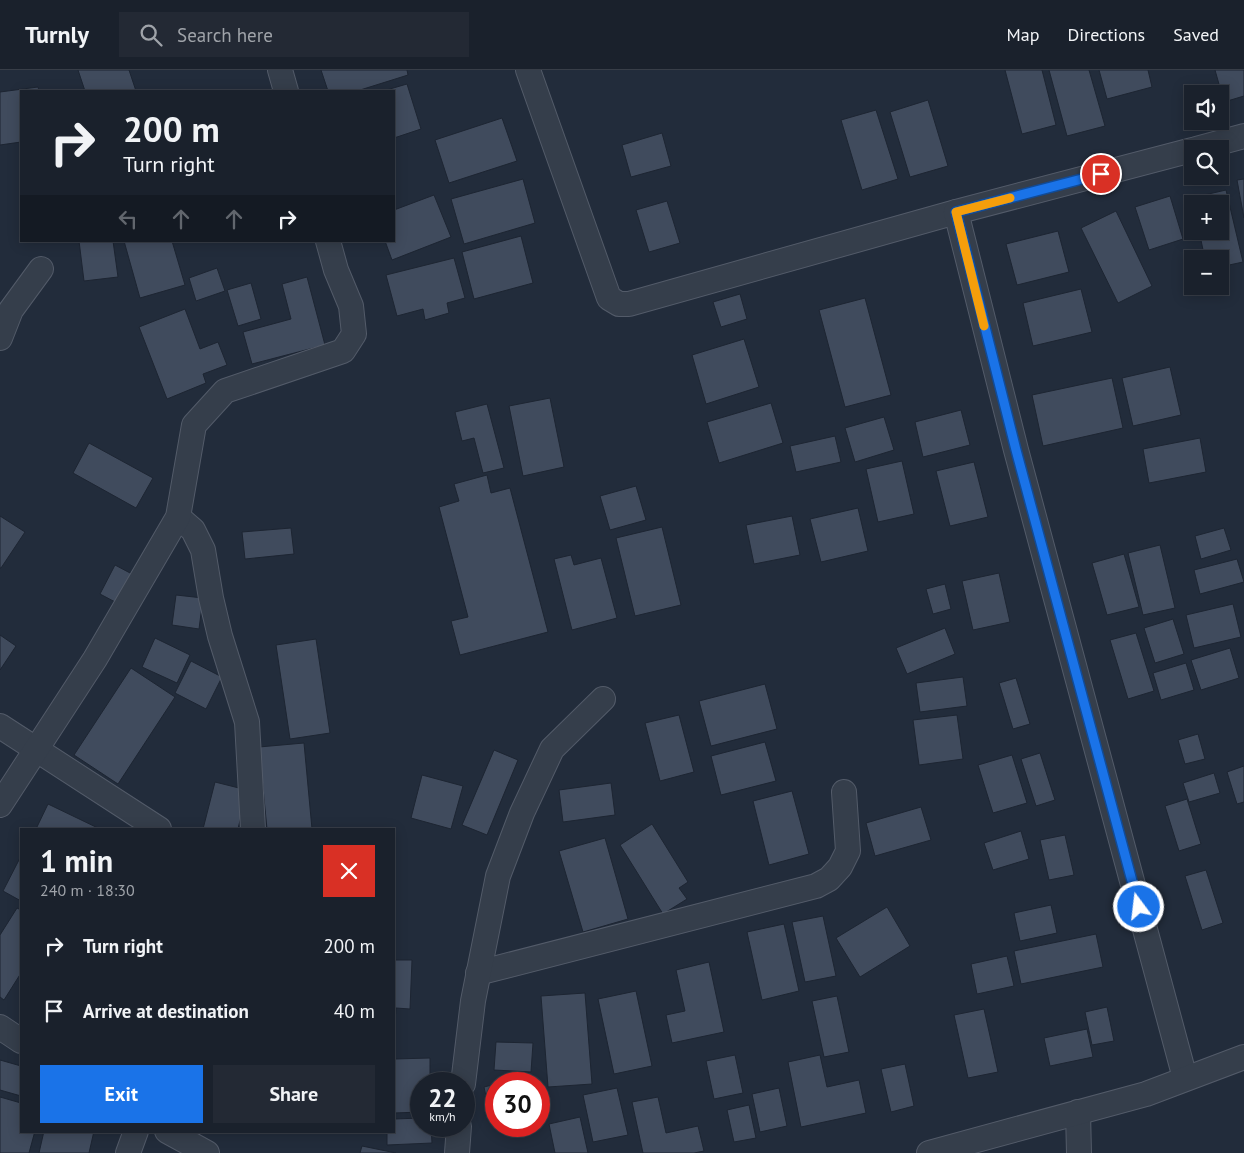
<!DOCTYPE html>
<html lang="en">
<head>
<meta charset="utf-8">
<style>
	body { margin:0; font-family:"PT Sans",sans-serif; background:#232934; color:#f1f3f6; height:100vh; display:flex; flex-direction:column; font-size:19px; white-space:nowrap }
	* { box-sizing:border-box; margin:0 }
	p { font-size:16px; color:#9fa3a9 }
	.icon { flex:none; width:28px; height:28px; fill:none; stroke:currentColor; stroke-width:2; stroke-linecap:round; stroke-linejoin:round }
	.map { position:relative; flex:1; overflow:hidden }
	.panel { position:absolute; left:20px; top:758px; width:375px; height:305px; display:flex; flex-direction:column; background:#1a212c; border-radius:0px; box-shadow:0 2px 12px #0003,0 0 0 1px #383e48 }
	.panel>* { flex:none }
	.banner { position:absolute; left:20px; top:20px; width:375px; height:152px; border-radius:0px; box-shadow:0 2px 12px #0003,0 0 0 1px #383e48; background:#1a212c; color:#f1f3f6; overflow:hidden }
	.controls { position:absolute; left:1184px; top:15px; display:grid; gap:10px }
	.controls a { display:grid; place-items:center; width:45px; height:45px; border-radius:0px; background:#1a212c; box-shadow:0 2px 12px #0003,0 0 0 1px #383e48; font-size:25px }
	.speed { position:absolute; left:410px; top:1002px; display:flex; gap:10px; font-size:25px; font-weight:700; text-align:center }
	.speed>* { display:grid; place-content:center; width:65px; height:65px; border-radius:50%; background:#1a212c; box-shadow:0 2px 12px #0003,0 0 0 1px #383e48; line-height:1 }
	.speed small { font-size:12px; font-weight:400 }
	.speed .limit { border:8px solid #d22; background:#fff; color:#111 }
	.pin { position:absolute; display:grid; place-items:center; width:42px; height:42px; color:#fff; margin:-21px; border:2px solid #fff; border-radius:50%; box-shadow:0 1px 5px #0007 }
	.me { position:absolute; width:55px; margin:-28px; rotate:345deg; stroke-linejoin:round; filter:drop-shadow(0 0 4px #0008) }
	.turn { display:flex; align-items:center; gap:18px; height:105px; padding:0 20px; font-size:22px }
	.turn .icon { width:65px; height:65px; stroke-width:2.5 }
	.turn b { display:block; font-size:35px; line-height:42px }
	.lanes { display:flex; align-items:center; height:48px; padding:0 20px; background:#0003; justify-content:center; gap:25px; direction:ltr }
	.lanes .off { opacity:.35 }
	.round { display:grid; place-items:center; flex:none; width:52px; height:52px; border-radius:0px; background:#232934 }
	.overview { display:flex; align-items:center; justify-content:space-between; height:85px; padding:0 20px }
	h1 { font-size:30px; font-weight:700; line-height:38px }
	.action { display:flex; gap:10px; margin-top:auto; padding:10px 20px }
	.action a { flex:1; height:58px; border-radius:0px; background:#1a73e8; color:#fff; font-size:20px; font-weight:700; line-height:58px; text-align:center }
	.action a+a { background:#232934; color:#f1f3f6 }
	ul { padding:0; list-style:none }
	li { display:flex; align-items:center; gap:15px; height:65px; padding:0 20px }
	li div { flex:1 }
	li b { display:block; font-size:19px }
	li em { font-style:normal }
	header { display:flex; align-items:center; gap:30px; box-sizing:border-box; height:70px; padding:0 25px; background:#1a212c; border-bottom:1px solid #383e48 }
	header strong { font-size:24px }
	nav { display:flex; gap:28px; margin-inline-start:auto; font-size:18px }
	.search { width:350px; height:45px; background:#232934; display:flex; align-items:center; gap:12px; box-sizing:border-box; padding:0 18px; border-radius:0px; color:#9fa3a9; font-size:19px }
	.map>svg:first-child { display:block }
</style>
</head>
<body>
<header>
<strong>Turnly</strong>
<div class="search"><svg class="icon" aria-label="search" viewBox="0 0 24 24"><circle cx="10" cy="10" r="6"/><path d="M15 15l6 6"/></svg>Search here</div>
<nav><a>Map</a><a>Directions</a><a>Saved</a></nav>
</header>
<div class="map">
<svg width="1244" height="1083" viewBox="0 0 1244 1083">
	<rect width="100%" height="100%" fill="#222c3b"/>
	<g fill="#404b5d" stroke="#1d2532">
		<polygon points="78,0 129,0 136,21 85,21"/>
		<polygon points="321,0 407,0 408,5 357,21 328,21"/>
		<polygon points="1005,0 1042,0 1056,55 1022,64"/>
		<polygon points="1049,0 1089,0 1105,56 1067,66"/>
		<polygon points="1099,0 1148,0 1152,17 1107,29"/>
		<polygon points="1215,0 1244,0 1244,26 1224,32"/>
		<polygon points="407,14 421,59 394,68 394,21 383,21"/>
		<polygon points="38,17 39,21 21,21 21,72 0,75 0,22"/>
		<polygon points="928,30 948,96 910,107 890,42"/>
		<polygon points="876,40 898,109 862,120 841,50"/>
		<polygon points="502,48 517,91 449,113 435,70"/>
		<polygon points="662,63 671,96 631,107 622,75"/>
		<polygon points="523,109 535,153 464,174 451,129"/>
		<polygon points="1244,109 1244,148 1237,110"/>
		<polygon points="1226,120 1243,192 1220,197 1220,189 1205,189 1199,161 1220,161 1220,134 1192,134 1192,136 1191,128"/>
		<polygon points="434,125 451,167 392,190 385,171 394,171 394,140"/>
		<polygon points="1170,126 1183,169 1149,180 1135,137"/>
		<polygon points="667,131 680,173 649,182 636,140"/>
		<polygon points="1116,141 1152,216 1118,233 1081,158"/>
		<polygon points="1058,161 1069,202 1017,215 1006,174"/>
		<polygon points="521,166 533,213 474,229 462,182"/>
		<polygon points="79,171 113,171 118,207 84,211"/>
		<polygon points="124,171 172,171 185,215 140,228"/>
		<polygon points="454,188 465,228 447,233 449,243 425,250 423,239 397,246 386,205"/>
		<polygon points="217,198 225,221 196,231 189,208"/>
		<polygon points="307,207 325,275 252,294 243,262 291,249 282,214"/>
		<polygon points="251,213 261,249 238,256 227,220"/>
		<polygon points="1081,219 1092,262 1033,276 1023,233"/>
		<polygon points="740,224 747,249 721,257 713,232"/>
		<polygon points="865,228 891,325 845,337 819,240"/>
		<polygon points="185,239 200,279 218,272 227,295 203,304 206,313 167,329 139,257"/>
		<polygon points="744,269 759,317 706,334 692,285"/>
		<polygon points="1170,297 1181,345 1133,356 1122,308"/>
		<polygon points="1112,308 1123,358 1043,376 1032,325"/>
		<polygon points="550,328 564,397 523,406 509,336"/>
		<polygon points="771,333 783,373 719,393 707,352"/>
		<polygon points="487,334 504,398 483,403 474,368 462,371 455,342"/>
		<polygon points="961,340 970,375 923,387 915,352"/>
		<polygon points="884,347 894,380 855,392 845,358"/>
		<polygon points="835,366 841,392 796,402 790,376"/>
		<polygon points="1200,368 1206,402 1149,413 1143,379"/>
		<polygon points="89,373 153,408 136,438 73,403"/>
		<polygon points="902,391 914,444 878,452 866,399"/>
		<polygon points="974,392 988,447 950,456 936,401"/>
		<polygon points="487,405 491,423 510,418 548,562 460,585 451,551 468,547 439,437 459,431 454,414"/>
		<polygon points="636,416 646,450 610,460 600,426"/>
		<polygon points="858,438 868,481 821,492 810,449"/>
		<polygon points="0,446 25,462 1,498 0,498"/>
		<polygon points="792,446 800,485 754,494 746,455"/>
		<polygon points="662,457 681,535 635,546 616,468"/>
		<polygon points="291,458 294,484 245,489 242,462"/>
		<polygon points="1224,458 1231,480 1201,489 1195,466"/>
		<polygon points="1160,475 1175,538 1143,545 1128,483"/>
		<polygon points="1124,484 1139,537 1107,545 1092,493"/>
		<polygon points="571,485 574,495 601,488 617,548 572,560 554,489"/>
		<polygon points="1237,489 1244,512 1200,524 1194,500"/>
		<polygon points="115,495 132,504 117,533 100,524"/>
		<polygon points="999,503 1010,552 973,560 962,511"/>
		<polygon points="945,514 951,539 933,544 926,519"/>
		<polygon points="176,525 203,528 199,559 172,555"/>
		<polygon points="1233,534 1241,567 1194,578 1186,545"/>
		<polygon points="1173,549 1184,584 1155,593 1144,558"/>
		<polygon points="945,558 955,584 907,604 896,578"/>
		<polygon points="1136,563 1154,621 1128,629 1110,570"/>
		<polygon points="0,565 16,576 0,600"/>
		<polygon points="155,568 190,585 177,613 142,597"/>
		<polygon points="316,569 330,663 290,669 276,575"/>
		<polygon points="1230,578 1239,608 1201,620 1191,590"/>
		<polygon points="191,591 222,607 206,639 175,623"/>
		<polygon points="1186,593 1194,620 1161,630 1153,603"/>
		<polygon points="131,598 175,627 118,714 74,685"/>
		<polygon points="963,607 967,636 920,642 916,613"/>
		<polygon points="1016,608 1030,654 1013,659 999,613"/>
		<polygon points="765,614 777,659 711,676 699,631"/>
		<polygon points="679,645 694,702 660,711 645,653"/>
		<polygon points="957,645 963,689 919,695 913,650"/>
		<polygon points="1198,664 1205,689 1185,694 1178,670"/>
		<polygon points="765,672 776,711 721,725 711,686"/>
		<polygon points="304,673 312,759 267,759 259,677"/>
		<polygon points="494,680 518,690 487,765 462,755"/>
		<polygon points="1040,683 1055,730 1036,736 1021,689"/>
		<polygon points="1012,685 1027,733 993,743 978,695"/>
		<polygon points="1244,696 1244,732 1237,734 1227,702"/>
		<polygon points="1214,703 1220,723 1189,732 1183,713"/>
		<polygon points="422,705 463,716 451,759 411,748"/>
		<polygon points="215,712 247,720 238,759 203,759"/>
		<polygon points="611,713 615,745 563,752 559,720"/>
		<polygon points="792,721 809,784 769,795 753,731"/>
		<polygon points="1187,729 1201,774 1179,781 1165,736"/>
		<polygon points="48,734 100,759 36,759"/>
		<polygon points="921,737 931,770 875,786 866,753"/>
		<polygon points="652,754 688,812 679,818 687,829 663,844 620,775"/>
		<polygon points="1021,761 1029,789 993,800 984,773"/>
		<polygon points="1065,765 1074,805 1049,810 1040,770"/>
		<polygon points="605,768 628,849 583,862 559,781"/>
		<polygon points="21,786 21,831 3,821"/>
		<polygon points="1206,800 1223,853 1202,860 1185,806"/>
		<polygon points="1051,835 1057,863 1020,871 1014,843"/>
		<polygon points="887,837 910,876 860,907 836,868"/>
		<polygon points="17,838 21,840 21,903 4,930 0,927 0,865"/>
		<polygon points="823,846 836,906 805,912 792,852"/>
		<polygon points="784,854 799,921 762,930 747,862"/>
		<polygon points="1096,864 1103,897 1021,914 1014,881"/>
		<polygon points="1007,886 1014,916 977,924 971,894"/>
		<polygon points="394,890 412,890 410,939 396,938 395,951 394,951"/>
		<polygon points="709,892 724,962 672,973 666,945 685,941 676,900"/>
		<polygon points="636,921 652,996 614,1004 598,929"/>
		<polygon points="585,923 592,1014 548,1017 541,926"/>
		<polygon points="837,926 849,982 824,987 812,931"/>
		<polygon points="1107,937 1114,971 1092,975 1085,942"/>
		<polygon points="984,939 998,1002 968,1008 954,945"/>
		<polygon points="1087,959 1093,987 1050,996 1044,968"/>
		<polygon points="496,972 533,973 531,1002 494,1000"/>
		<polygon points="735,985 743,1023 714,1029 706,991"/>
		<polygon points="820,985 827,1017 859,1010 866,1043 801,1057 788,992"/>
		<polygon points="430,988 430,1014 421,1014 421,1042 394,1043 394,989"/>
		<polygon points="0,990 21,996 21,1026 0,1020"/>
		<polygon points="905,994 914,1036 891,1042 881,999"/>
		<polygon points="529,1008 530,1014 499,1014"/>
		<polygon points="496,1014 496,1034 488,1036 484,1017"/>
		<polygon points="617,1018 628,1065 593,1072 583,1025"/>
		<polygon points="779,1018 787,1056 760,1062 752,1024"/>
		<polygon points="0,1027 21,1033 21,1061 35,1061 29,1083 0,1083"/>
		<polygon points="658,1027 666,1063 698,1056 704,1081 694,1083 643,1083 632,1032"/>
		<polygon points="749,1035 756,1068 734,1072 727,1040"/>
		<polygon points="580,1047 588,1083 555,1083 549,1054"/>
		<polygon points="421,1048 421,1056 431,1056 432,1073 387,1075 387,1061 394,1061 394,1049"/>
		<polygon points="539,1054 539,1056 504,1064 502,1056 539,1056"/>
		<polygon points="44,1061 94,1061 89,1083 39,1083"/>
		<polygon points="362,1076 396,1083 360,1083"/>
	</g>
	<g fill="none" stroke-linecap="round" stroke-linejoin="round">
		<defs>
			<g id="minor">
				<polyline points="280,0 286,21"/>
				<polyline points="528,0 609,228 619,234 629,234 956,142 1192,80"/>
				<polyline points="1196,79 1244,66"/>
				<polyline points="956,142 1016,380 1185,1008"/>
				<polyline points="0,268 11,240 41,199"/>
				<polyline points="178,447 193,460 203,480 211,528 220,566 247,652 253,759"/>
				<polyline points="0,656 159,759"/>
				<polyline points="0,735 95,589 178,447 194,355 225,321 343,281 354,264 351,236 336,200 328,171"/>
				<polyline points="478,903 816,816 829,809 840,797 848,781 844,722"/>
				<polyline points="0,957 21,971"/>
				<polyline points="463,1014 473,931 498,806 522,743 552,679 603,629"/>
				<polyline points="1078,1042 1079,1083"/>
				<polyline points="167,1061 207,1083"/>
				<polyline points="128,1083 136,1061"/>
				<polyline points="457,1083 459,1056"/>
				<polyline points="929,1083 1146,1024 1244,987"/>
			</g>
		</defs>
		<use href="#minor" stroke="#535b69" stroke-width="26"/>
		<use href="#minor" stroke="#353e4b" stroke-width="24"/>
	</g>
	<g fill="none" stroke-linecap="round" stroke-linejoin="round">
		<defs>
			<polyline id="route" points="1101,104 956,142 1016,380 1139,837"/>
		</defs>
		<use href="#route" stroke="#114b97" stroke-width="12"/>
		<use href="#route" stroke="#1a73e8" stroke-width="9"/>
		<polyline stroke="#f59e0b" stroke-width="9" points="984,256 956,142 1010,128"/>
	</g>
</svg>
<div class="controls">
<a><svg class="icon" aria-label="sound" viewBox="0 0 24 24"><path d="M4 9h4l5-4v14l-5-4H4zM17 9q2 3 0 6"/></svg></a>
<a><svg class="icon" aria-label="search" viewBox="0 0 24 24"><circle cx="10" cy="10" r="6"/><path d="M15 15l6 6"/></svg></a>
<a>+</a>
<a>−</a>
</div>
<div class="speed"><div>22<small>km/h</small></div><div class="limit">30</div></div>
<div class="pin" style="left:1101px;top:104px;background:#d93025"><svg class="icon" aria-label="arrive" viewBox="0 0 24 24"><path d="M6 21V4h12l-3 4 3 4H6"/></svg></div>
<svg class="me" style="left:1139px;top:837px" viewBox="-20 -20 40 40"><circle r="17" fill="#1a73e8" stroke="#fff" stroke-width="3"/><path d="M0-11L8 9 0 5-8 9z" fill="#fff"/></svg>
<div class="banner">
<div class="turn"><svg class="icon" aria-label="right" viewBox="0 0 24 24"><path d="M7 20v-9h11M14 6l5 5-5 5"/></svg><div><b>200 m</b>Turn right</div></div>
<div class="lanes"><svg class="icon off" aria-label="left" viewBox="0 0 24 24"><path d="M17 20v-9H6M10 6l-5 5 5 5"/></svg><svg class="icon off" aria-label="ahead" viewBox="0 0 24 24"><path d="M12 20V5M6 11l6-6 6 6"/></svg><svg class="icon off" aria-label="ahead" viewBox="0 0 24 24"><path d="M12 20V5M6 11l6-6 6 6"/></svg><svg class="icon" aria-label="right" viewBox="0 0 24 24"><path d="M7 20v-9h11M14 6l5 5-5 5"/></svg></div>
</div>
<section class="panel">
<div class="overview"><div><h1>1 min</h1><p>240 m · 18:30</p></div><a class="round" style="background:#d93025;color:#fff"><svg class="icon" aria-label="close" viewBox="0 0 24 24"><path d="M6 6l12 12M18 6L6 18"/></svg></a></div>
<ul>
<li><svg class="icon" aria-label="right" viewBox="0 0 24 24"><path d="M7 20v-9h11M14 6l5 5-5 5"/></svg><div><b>Turn right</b></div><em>200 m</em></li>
<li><svg class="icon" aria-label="arrive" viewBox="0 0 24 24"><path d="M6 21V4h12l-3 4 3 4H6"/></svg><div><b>Arrive at destination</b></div><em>40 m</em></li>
</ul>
<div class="action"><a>Exit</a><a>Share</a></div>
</section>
</div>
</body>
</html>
